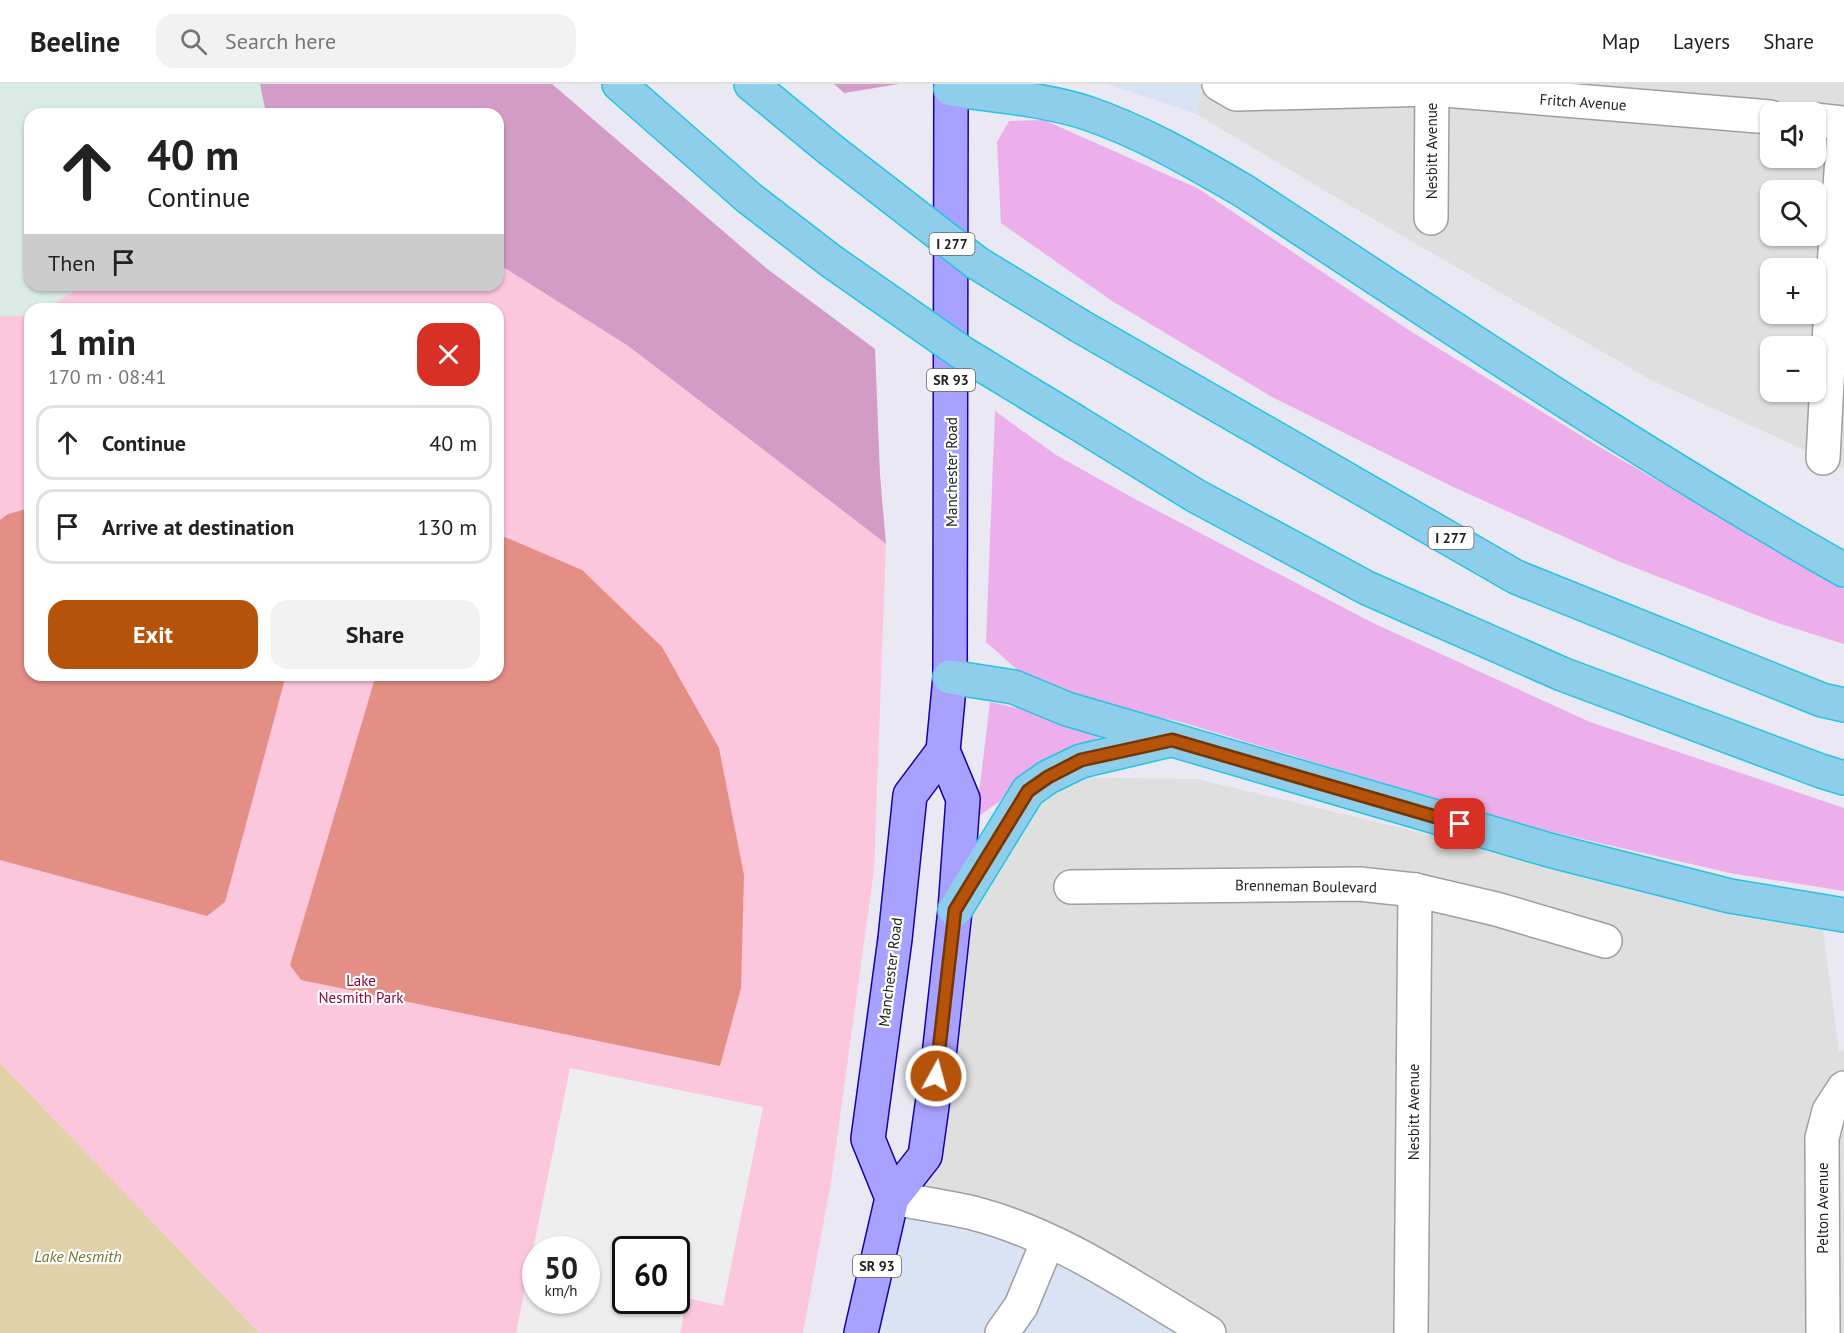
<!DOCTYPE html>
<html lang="en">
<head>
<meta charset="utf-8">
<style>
	body { margin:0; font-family:"PT Sans",sans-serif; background:#f2f2f2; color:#222; height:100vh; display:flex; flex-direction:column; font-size:22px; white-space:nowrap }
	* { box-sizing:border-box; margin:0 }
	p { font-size:20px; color:#767676 }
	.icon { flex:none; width:33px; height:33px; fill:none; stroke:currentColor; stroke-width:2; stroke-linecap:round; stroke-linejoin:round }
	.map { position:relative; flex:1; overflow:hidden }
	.side { position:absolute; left:24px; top:219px; width:480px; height:378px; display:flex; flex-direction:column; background:#fff; border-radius:18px; box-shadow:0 2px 4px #0004 }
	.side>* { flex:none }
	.banner { position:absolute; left:24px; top:24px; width:480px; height:183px; border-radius:18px; box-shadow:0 2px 4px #0004; background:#fff; color:#222; overflow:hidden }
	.controls { position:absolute; left:1760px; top:18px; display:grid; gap:12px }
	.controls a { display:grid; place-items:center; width:66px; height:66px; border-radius:12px; background:#fff; box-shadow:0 2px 4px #0004; font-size:30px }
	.speed { position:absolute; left:522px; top:1152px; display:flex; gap:12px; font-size:30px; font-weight:700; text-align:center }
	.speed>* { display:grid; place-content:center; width:78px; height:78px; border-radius:50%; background:#fff; box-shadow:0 2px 4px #0004; line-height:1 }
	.speed small { font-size:15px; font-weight:400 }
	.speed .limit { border:3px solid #111; border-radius:9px; background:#fff; color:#111 }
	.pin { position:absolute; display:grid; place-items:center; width:51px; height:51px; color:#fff; margin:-26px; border-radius:12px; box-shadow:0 3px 9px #0006 }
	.me { position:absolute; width:66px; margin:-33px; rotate:7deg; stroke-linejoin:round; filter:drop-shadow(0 0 4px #0008) }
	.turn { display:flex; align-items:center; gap:21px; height:126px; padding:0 24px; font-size:27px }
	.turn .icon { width:78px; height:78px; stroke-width:2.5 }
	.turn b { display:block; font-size:42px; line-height:51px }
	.then { display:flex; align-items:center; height:57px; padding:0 24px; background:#0003; gap:12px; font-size:22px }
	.round { display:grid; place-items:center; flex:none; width:63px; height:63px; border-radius:18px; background:#f2f2f2 }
	.head { display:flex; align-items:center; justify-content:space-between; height:102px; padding:0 24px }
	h1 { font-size:36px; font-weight:800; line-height:45px }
	.primary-button { display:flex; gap:12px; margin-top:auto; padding:12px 24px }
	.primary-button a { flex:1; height:69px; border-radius:18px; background:#b45309; color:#fff; font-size:24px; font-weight:800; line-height:69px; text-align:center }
	.primary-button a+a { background:#f2f2f2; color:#222 }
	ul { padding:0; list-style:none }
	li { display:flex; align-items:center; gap:18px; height:75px; margin:0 12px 9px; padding:0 12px; border:3px solid #e0e0e0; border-radius:18px }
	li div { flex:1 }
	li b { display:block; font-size:22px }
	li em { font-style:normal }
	header { display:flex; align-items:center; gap:36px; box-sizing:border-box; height:84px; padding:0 30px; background:#fff; border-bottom:2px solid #e0e0e0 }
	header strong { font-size:28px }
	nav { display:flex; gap:33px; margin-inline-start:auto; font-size:21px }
	.search { width:420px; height:54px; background:#f2f2f2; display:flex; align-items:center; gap:15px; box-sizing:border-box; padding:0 21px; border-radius:18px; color:#767676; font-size:22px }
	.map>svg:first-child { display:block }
</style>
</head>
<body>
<header>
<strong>Beeline</strong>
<div class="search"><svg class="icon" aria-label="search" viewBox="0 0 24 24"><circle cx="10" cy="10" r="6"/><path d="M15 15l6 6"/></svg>Search here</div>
<nav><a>Map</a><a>Layers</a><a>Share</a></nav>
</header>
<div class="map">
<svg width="1844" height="1249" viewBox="0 0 1844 1249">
	<rect width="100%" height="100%" fill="#eae8f2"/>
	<g fill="#dfdfe0" fill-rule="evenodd">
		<path d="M1203,0H1844V384L1651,296L1351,122L1196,30ZM1770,28H1815V74H1770ZM1770,106H1815V152H1770ZM1770,184H1815V230H1770ZM1770,262H1815V308H1770Z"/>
		<polygon points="1048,693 1197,695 1823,845 1839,968 1844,966 1844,1249 1200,1249 892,1114 925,1071 955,826"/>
	</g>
	<g fill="#d8e4f3">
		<polygon points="1106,0 1203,0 1196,30"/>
		<polygon points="892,1114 973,1129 1200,1249 861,1249"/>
	</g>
	<polygon fill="#daebe6" points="0,0 260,0 266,28 268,30 30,30 30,201 85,201 44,225 30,225 30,232 0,232"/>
	<g fill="#edaeec">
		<polygon points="1044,36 1199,105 1410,247 1603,365 1844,505 1844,560 1769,536 1618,477 1451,402 1272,313 1112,217 1001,139 997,58 1009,37"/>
		<polygon points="995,327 1056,371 1135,415 1373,539 1590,638 1844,724 1844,807 1730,789 1522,741 1181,638 1096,620 1031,598 986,558"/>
		<polygon points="990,618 1022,625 1095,646 1100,653 1051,674 1016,698 1000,717 976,734"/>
	</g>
	<g fill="#d29cc7">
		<polygon points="260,0 552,0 766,184 875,265 880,391 886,460 628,262 498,180 498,30 268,30 266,29"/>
		<polygon points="834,0 899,0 844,9"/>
	</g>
	<path fill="#fcc6dd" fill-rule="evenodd" d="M498,180L628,262L886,460L874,786L831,1098L803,1249H259L0,979V232H30V591H498V225H44L85,201H498ZM536,1166H586V1216H536ZM626,1166H676V1216H626Z"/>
	<g fill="#e38f85">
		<polygon points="30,424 30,591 286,591 225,818 207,832 0,776 0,436 8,430"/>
		<polygon points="498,450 582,486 662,563 719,664 744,791 741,904 720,982 301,896 290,881 376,591 498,591"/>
	</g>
	<path fill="#eee" fill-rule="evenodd" d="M570,984L763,1023L723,1222L687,1214L680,1249H516ZM536,1166H586V1216H536ZM626,1166H676V1216H626Z"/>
	<polygon fill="#e1d1a8" points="0,979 259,1249 0,1249"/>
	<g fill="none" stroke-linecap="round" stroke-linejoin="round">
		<defs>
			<g id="minor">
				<polyline points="1219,0 1236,10 1432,5 1770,33"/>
				<polyline points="1815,36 1844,39"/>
				<polyline points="1431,134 1432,0"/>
				<polyline points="1823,374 1831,222 1844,48"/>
				<polyline points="1071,803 1359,800 1415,806 1496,825 1605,857"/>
				<path d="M892,1114C919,1119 947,1123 973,1129C1059,1151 1134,1204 1209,1249"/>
				<polyline points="1002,1249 1021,1222 1048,1157"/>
				<polyline points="1411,1249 1415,806"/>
				<polyline points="1823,1249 1822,1054 1829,1027 1844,1004"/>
			</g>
			<g id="major">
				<polyline points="892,1114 868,1055 895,855 910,711 943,667"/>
				<polyline points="861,1249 892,1114 925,1072 939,972 955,826 963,715 943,667 950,593 951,0"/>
			</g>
			<g id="highway">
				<polyline points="619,0 749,114 831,177"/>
				<polyline points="751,0 831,66"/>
				<path d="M951,5C996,12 1044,15 1087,29C1143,48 1194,78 1244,107C1442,237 1638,369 1844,486"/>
				<polyline points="1080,242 1516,493 1822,616 1844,621"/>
				<polyline points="1076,338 1196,412 1367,504 1562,590 1821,687 1844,694"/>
				<polyline points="950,593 1014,603 1067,625 1549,766 1730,812 1844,831"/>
				<polyline points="955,826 1028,707 1048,693 1081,677 1170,656"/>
			</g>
		</defs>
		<use href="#minor" stroke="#9f9f9f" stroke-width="36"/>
		<use href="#major" stroke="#1a00a0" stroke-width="36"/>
		<use href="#highway" stroke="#24c4e2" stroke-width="36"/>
		<use href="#minor" stroke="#fff" stroke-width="33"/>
		<use href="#major" stroke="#a7a1ff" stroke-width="33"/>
		<use href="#highway" stroke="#8fceeb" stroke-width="33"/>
		<defs>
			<g id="highway-bridge">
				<polyline points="831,66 977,179 1080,242"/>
				<polyline points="831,177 964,270 1076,338"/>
			</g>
		</defs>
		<use href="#highway-bridge" stroke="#24c4e2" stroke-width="36" stroke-linecap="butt"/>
		<use href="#highway-bridge" stroke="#8fceeb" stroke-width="33"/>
	</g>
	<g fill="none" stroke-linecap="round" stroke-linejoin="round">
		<defs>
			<polyline id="route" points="936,992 955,826 1028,707 1048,693 1081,676 1172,656 1460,740"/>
		</defs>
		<use href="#route" stroke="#753606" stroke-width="15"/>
		<use href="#route" stroke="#b45309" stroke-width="10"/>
	</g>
	<g text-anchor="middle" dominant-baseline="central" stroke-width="4.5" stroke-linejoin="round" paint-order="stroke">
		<g fill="#fff" stroke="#646464" stroke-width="1.5">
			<rect x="929.5" y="149" width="45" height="22" rx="4.5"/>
			<rect x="927" y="285" width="48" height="22" rx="4.5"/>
			<rect x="1428.5" y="443" width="45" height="22" rx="4.5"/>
			<rect x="853" y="1171" width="48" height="22" rx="4.5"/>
		</g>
		<g font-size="14" font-weight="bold" fill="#222">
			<text x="952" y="160">I 277</text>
			<text x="951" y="296">SR 93</text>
			<text x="1451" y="454">I 277</text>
			<text x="877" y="1182">SR 93</text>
		</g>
		<g font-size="15" fill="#222" stroke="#fff">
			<text transform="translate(1583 18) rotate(4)">Fritch Avenue</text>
			<text transform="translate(1431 67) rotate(-90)">Nesbitt Avenue</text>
			<text transform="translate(951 388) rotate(-90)">Manchester Road</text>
			<text transform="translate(1306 802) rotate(1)">Brenneman Boulevard</text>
			<text transform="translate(890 888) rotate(-83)">Manchester Road</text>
			<text transform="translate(1413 1028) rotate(-90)">Nesbitt Avenue</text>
			<text transform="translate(1822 1124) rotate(-90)">Pelton Avenue</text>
		</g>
		<g font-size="15" fill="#87083e" stroke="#fff">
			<text x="361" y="896">Lake<tspan x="361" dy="17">Nesmith Park</tspan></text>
		</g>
		<g font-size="16" font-style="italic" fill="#747433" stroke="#fff">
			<text x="78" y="1172">Lake Nesmith</text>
		</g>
	</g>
</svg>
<div class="controls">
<a><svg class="icon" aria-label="sound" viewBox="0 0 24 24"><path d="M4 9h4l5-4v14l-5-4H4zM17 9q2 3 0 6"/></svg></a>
<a><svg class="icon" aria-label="search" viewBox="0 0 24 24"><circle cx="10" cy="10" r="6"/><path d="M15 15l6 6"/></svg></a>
<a>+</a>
<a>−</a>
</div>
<div class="speed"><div>50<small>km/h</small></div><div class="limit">60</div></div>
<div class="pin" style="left:1460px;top:740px;background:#d93025"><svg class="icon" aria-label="arrive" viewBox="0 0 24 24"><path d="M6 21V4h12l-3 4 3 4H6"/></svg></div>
<svg class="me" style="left:936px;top:992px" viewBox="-20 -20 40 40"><circle r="17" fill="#b45309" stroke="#fff" stroke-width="3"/><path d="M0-11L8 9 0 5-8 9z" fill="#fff"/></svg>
<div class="banner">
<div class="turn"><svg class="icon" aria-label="ahead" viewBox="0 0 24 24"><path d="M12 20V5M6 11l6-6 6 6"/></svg><div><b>40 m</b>Continue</div></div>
<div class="then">Then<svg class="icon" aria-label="arrive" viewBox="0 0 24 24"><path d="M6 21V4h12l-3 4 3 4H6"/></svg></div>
</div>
<section class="side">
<div class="head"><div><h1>1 min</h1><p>170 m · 08:41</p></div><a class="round" style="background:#d93025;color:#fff"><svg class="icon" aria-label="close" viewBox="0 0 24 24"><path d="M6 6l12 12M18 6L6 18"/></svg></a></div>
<ul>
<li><svg class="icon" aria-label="ahead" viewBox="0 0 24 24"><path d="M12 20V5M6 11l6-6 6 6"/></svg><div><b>Continue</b></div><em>40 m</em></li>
<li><svg class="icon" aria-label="arrive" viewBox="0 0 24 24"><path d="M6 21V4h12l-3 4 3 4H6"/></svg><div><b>Arrive at destination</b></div><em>130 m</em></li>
</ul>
<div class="primary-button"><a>Exit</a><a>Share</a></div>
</section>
</div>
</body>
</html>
